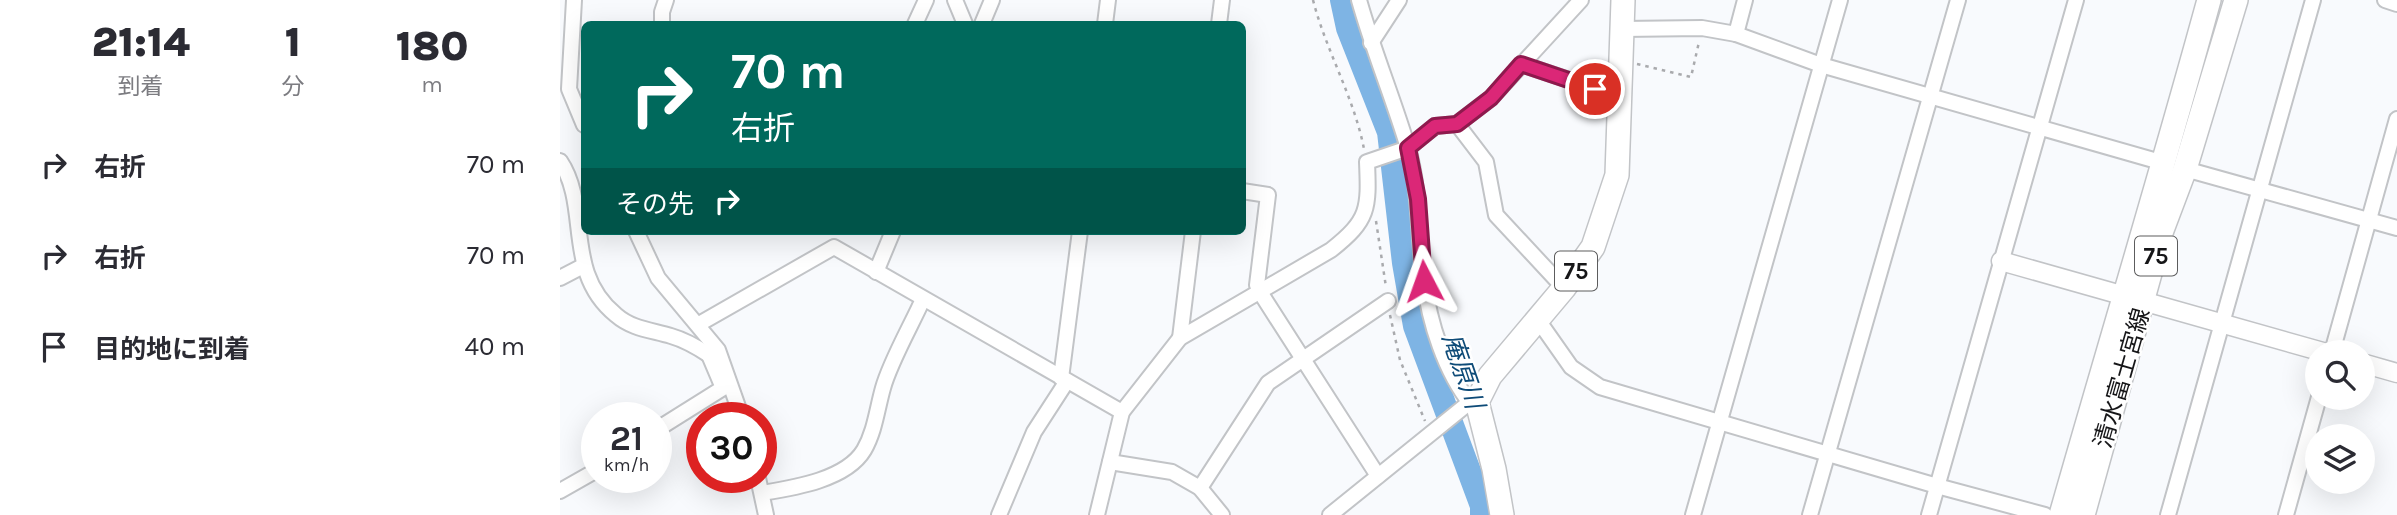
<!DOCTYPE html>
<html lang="ja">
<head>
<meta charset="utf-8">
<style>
	body { margin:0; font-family:Karla,"Noto Sans JP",sans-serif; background:#f7f7f7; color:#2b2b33; height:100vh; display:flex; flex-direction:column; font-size:26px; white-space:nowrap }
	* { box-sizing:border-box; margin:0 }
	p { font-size:23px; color:#7c7c81 }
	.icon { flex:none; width:38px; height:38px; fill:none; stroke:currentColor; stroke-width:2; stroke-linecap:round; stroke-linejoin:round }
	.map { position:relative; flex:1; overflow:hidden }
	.drawer { display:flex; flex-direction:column; background:#fff; width:560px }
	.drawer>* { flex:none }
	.hud { position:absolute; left:21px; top:21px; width:665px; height:214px; border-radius:10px; box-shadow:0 7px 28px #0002; background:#00695c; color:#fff; overflow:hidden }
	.tools { position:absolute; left:1745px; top:340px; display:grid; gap:14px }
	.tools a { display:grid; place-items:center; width:70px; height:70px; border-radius:50%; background:#fff; box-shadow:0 7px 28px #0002; font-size:35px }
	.speed { position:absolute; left:21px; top:402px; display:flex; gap:14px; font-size:35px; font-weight:700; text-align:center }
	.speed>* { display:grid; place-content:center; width:91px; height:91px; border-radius:50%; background:#fff; box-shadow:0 7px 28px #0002; line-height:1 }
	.speed small { font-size:18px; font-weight:400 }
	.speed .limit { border:10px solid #d22; background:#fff; color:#111 }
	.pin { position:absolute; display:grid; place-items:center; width:60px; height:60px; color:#fff; margin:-30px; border:4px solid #fff; border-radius:50%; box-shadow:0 2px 7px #0007 }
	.me { position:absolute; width:77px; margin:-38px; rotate:356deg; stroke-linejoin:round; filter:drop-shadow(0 0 5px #0008) }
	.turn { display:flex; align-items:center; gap:24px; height:147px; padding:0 35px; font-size:32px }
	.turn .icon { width:91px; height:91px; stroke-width:2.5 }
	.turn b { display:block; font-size:49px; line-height:60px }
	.then { display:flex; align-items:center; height:66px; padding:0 35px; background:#0003; gap:14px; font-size:26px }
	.eta { display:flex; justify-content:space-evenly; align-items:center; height:119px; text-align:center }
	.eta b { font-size:42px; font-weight:800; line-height:49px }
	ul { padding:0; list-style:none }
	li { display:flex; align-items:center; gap:21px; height:91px; padding:0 35px }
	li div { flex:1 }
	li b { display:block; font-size:26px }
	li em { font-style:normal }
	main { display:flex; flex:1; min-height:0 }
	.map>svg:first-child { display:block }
</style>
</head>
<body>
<main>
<section class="drawer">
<div class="eta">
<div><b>21:14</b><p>到着</p></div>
<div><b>1</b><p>分</p></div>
<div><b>180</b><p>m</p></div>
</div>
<ul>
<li><svg class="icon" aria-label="right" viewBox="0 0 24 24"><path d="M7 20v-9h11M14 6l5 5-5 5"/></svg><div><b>右折</b></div><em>70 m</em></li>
<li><svg class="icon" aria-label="right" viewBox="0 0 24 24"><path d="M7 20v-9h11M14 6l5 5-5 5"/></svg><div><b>右折</b></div><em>70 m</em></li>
<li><svg class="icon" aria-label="arrive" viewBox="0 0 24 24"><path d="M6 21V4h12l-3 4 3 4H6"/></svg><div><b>目的地に到着</b></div><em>40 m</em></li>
</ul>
</section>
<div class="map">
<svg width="1837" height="515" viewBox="0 0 1837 515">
	<rect width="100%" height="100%" fill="#f8fafd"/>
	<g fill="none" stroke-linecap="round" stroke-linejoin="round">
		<polyline stroke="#7eb4e4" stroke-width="24" points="782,0 788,28 829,132 844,263 855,326 922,506 922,515"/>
		<defs>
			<g id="minor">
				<polyline points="14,0 9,89 24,125"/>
				<polyline points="395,0 405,24"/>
				<path d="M799,0C813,50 833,98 848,148C860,191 858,236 864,280C869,322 885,372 911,404"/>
				<polyline points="1825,0 1837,4"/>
				<polyline points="102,24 102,12 106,0"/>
				<polyline points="355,24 366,0"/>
				<polyline points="422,24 432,0"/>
				<polyline points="545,24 548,0"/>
				<polyline points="659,24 662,0"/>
				<polyline points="1062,29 1142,28 1176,34 1261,65 1604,163"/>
				<polyline points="1176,34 1185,0"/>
				<polyline points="811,43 839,0"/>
				<polyline points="961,64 1060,97"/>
				<polyline points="897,124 926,162 936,215 1004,288"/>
				<path d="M0,161C31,207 3,272 56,315C72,329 91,330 111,336C125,340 137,347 149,355"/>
				<polyline points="1625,169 1837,228"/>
				<polyline points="682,191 708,195 697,285 700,292 818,476"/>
				<polyline points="76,231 98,278 158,350 182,418"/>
				<polyline points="316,272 333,231"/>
				<polyline points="0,278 23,266"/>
				<polyline points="978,320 1011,367 1040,387 1377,486 1485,515"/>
				<polyline points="139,324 274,247 562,412"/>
				<polyline points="620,338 633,231"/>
				<polyline points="1772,352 1837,119"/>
				<polyline points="501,378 520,231"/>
				<polyline points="96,430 163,388 149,355 157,351"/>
				<polyline points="550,462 612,472 640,488 662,515"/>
				<polyline points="198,478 206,515"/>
				<polyline points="640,488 708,383 828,301"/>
				<polyline points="0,491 37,470"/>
				<path d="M202,493C233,488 286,480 304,450C315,431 317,409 323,388C330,362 352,324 363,299"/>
				<polyline points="439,515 474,432 507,381"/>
				<path d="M537,515L562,412L620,338L771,250C809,220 809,209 807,162L848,148L875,126L897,124L931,98L1021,0"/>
				<polyline points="770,515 905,406 917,402"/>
				<polyline points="1133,515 1280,0"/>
				<polyline points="1250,515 1398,0"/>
				<polyline points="1369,515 1516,0"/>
				<polyline points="1608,515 1753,0"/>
				<polyline points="1726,515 1759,397"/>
			</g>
			<g id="tertiary">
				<polyline points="1441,261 1763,352"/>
				<polyline points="1802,363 1837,373"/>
			</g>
			<g id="primary">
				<polyline points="942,515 934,469 917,402 930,376 1004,288 1033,247 1057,175 1063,0"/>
				<path d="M1501,515C1550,343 1602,172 1649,0"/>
				<polyline points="1523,515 1602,230 1625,169 1676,0"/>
			</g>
		</defs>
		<use href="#minor" stroke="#c2c4c7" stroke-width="18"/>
		<use href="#tertiary" stroke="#c2c4c7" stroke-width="21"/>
		<use href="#primary" stroke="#c2c4c7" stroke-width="26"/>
		<g stroke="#a9aaad" stroke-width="2.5" stroke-dasharray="3.5 5" stroke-linecap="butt">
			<path d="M753,0C766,51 794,97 804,149"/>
			<polyline points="1077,64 1131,77 1139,42"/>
			<polyline points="816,221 826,287"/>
			<polyline points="830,315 840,360 865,421"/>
		</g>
		<use href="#minor" stroke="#fff" stroke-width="14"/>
		<use href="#tertiary" stroke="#fff" stroke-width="18"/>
		<use href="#primary" stroke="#fff" stroke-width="23"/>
	</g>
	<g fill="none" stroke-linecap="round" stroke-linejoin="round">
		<defs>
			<polyline id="route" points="864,281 858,199 848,148 875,126 897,124 931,98 961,64 1035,89"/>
		</defs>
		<use href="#route" stroke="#8e194d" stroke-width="18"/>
		<use href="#route" stroke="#db2777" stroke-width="12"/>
	</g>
	<g text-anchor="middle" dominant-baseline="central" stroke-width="5" stroke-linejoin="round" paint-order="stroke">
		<g fill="#fff" stroke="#5c5c5d" stroke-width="2">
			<rect x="1575" y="236.5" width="42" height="39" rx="5"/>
			<rect x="995" y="251.5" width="42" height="39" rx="5"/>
		</g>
		<g font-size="23" font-weight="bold" fill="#161618">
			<text x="1596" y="256">75</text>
			<text x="1016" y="271">75</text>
		</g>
		<g font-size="24" fill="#161618" stroke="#fff">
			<text transform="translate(1562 378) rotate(-74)">清水富士宮線</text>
		</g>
		<g font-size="26" font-style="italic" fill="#0e4b78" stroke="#fff">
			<text transform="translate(903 371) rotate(71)">庵原川</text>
		</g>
	</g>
</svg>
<div class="tools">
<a><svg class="icon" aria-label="search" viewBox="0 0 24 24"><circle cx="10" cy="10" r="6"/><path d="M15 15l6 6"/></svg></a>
<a><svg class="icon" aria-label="layers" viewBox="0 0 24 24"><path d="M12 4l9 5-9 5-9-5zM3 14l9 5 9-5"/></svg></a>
</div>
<div class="speed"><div>21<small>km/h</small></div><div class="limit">30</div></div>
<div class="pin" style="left:1035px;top:89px;background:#d93025"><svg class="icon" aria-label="arrive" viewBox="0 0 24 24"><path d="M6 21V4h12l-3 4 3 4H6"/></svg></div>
<svg class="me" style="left:864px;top:281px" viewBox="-20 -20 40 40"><path d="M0-17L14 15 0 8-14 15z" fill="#db2777" stroke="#fff" stroke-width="4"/></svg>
<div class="hud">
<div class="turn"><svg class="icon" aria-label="right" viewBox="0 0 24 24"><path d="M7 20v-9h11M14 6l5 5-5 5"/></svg><div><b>70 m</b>右折</div></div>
<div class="then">その先<svg class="icon" aria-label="right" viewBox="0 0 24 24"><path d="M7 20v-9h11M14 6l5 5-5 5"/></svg></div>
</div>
</div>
</main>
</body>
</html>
